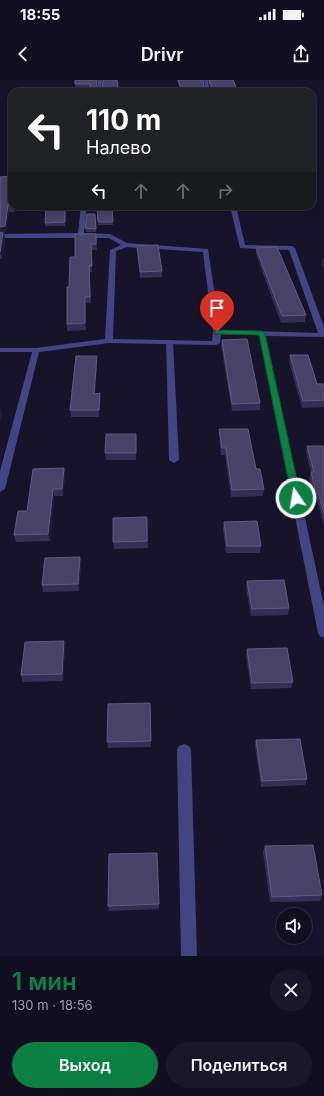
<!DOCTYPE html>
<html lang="ru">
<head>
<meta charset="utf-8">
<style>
	body { margin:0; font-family:Inter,sans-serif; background:#1a1828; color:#f1f3f6; height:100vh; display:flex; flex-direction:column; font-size:15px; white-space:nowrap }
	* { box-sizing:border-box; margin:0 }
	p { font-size:13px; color:#9c9ca4 }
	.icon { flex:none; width:22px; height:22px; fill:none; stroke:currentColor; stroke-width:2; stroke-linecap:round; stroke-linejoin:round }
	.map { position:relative; height:876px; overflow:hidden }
	.drawer { display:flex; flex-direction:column; background:#110f1f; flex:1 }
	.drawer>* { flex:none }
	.hud { position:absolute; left:8px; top:8px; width:308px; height:122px; border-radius:12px; box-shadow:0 2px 6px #0003,0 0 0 1px #302f3d; background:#202124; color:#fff; overflow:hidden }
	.tools { position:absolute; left:276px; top:828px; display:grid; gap:8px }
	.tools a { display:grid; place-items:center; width:36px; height:36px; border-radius:50%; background:#110f1f; box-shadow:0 2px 6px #0003,0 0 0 1px #302f3d; font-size:20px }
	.pin { position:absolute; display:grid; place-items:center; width:34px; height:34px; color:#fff; margin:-41px -17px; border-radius:50% 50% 50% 0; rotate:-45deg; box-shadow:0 0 4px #0007 }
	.pin .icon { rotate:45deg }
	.me { position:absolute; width:44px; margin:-22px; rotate:348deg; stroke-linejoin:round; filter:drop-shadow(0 0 3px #0008) }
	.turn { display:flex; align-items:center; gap:14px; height:84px; padding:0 12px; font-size:18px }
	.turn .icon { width:52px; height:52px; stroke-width:2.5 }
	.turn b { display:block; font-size:28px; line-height:34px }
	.lanes { display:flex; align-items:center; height:38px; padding:0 12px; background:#0003; justify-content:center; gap:20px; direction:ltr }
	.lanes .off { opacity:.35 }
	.round { display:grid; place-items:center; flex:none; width:42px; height:42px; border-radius:21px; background:#1a1828 }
	.summary { display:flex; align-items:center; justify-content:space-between; height:68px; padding:0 12px }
	h1 { font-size:24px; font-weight:600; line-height:30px; color:#0b8043 }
	.button { display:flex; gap:8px; margin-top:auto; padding:8px 12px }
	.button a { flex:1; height:46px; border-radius:24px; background:#0b8043; color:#fff; font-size:16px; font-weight:600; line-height:46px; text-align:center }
	.button a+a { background:#1a1828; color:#f1f3f6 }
	.status { display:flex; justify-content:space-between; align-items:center; height:28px; padding:0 20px; background:#110f1f; direction:ltr }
	.status svg { height:11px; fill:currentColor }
	header { display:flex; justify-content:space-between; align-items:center; height:52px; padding:0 12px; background:#110f1f; font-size:18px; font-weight:600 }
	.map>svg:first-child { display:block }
</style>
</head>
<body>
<div class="status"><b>18:55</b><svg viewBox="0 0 49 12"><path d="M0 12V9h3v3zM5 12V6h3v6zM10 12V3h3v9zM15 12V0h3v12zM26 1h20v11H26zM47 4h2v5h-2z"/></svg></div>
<header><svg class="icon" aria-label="back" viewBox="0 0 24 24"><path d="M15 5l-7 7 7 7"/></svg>Drivr<svg class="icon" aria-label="share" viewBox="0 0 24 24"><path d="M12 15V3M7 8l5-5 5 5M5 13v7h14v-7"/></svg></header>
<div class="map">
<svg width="324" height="876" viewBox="0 0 324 876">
	<rect width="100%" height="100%" fill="#171429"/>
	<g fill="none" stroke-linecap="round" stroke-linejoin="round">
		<polygon fill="#454482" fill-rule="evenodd" points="166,260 169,260 173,262 179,380 174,383 169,380"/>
		<g fill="#454482" fill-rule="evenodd">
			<polygon points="98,0 102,0 101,12 97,12"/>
			<polygon points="204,0 208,0 210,12 206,12"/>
			<path d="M81,126H87L84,153L110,154L127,163L208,169L220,250L318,253L289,170L240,168L230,126H236L245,165L292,166L295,168L324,247V257L266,256L324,526V558L320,556L318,553L259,255L221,254L220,263L216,265L109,263L39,272L5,409L0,412V391L32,272H0V268H36L105,259L110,170L121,165L109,158H0V154L78,153ZM127,167L203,172L213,252L212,261L113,259L116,171Z"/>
			<polygon points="184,664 189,666 191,670 197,876 181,876 177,670 179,666"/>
		</g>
	</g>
	<g fill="#352f55">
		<polygon points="75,0 97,0 96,11 90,12 90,7 75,7"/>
		<polygon points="177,0 203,0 205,11 210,11 211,10 208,0 233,0 238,12 181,12"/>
		<polygon points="12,96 12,126 15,126 14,132 9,132 6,152 4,153 5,160 2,179 0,179 0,97"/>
		<polygon points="66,126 65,146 45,146 45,143"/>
		<polygon points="97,126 112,126 113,145 98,145"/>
		<polygon points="95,134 96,152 86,152 85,148"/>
		<polygon points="96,154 97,170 91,170 92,192 90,192 91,223 86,223 86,250 67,251 67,244 69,207 75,177"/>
		<polygon points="137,166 162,191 162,197 140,198"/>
		<polygon points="256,168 306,235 305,242 281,243 256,174"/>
		<polygon points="323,178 324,178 324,188 322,184"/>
		<polygon points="222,260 260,323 260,330 232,331 221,266"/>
		<polygon points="290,275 317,304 324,304 324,327 302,328 289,282"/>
		<polygon points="97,276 97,282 95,314 100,313 100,320 99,337 71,337 70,330"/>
		<polygon points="219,349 256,389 264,409 263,416 231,417 225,375 221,375 219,356"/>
		<polygon points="136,354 136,380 106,380 105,373"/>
		<polygon points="307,366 324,366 324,445 317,420 315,420 309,399 311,392 306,373"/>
		<polygon points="64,388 65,395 63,416 54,416 50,461 16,462 14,455 27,431"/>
		<polygon points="147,437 148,468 114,469 113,462"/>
		<polygon points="224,442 261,466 260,473 226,473 223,449"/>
		<polygon points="80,477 81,484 79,511 43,512 42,505"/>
		<polygon points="247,501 289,528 288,535 251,536 246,508"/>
		<polygon points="65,568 63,601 23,602 21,595"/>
		<polygon points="247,569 293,602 291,608 251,609 246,576"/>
		<polygon points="150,623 151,667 108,668 107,662"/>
		<polygon points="256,660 307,699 305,705 261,707 255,666"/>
		<polygon points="265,766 322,815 320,821 270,822 263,772"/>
		<polygon points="157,773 159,829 109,831 108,826"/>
	</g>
	<g fill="#211c3c">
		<polygon points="8,125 9,132 6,152 4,153 5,160 2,179 0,172 0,147"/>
		<polygon points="85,217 86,223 86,250 85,243"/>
		<polygon points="97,276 97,282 95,320 94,314"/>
		<polygon points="100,313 100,320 99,337 99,330"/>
		<polygon points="0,327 2,334 0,342"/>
		<polygon points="64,388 65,395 63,416 62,409"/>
		<polygon points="53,409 54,416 50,461 48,454"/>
		<polygon points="80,477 81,484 79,511 78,504"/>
		<polygon points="64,561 65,568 63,601 62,594"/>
	</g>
	<g fill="#484266" stroke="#605b7e">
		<polygon points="75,0 97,0 96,11 102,11 103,0 117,0 119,12 90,12 90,4 75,4"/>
		<polygon points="178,0 203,0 205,11 210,11 212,9 209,0 233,0 238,12 182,12"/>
		<polygon points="12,96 12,125 8,125 5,146 0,147 0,97"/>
		<polygon points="46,126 65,126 65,142 45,143"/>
		<polygon points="97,126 112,126 113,142 98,142"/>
		<polygon points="87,134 95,134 96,149 85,148"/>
		<polygon points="0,152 3,153 0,172"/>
		<polygon points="75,154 96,154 96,164 91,164 92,186 89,186 90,217 85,217 85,243 67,244 67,207 69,207 70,177 75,177"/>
		<polygon points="158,165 162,191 140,192 137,166"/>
		<polygon points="277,167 306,235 282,236 256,168"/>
		<polygon points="247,259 260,323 232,324 222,260"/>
		<polygon points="290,275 308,275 317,304 324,304 324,320 303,321"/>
		<polygon points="76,276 97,276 94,314 100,313 99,330 70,330"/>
		<polygon points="219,349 248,349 256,389 260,389 264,409 232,410 226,368 222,368"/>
		<polygon points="106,354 136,354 136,373 105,373"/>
		<polygon points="307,366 324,366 324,433 318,413 316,413 311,392 314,392"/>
		<polygon points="64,388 62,409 53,409 48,454 14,455 18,431 27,431 33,389"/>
		<polygon points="147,437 147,461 113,462 113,438"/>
		<polygon points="257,441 261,466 227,466 224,442"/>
		<polygon points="80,477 78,504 42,505 45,478"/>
		<polygon points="284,500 289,528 252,529 247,501"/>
		<polygon points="64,561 62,594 21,595 25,562"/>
		<polygon points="287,568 293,602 252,603 247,569"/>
		<polygon points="150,623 151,661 107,662 108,624"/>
		<polygon points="300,659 307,699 262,701 256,660"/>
		<polygon points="313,765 322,815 272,817 265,766"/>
		<polygon points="157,773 159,824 108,826 109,774"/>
	</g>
	<polygon fill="#0b8043" stroke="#07532c" points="217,250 262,251 265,254 301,418 299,420 296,421 292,418 259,255 214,254 213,252"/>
</svg>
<div class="tools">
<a><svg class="icon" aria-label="sound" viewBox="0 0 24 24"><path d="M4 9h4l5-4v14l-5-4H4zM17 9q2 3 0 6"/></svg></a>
</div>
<div class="pin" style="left:217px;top:252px;background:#d93025"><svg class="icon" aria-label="arrive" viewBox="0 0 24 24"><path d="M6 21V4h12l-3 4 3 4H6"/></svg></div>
<svg class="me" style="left:296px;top:418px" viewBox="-20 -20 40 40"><circle r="17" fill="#0b8043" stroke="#fff" stroke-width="3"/><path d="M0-11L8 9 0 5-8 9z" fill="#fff"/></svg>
<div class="hud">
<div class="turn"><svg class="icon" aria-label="left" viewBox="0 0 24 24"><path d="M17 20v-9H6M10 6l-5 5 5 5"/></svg><div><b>110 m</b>Налево</div></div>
<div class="lanes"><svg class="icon" aria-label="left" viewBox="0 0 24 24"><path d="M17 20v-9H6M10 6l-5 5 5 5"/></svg><svg class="icon off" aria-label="ahead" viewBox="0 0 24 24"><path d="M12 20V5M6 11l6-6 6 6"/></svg><svg class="icon off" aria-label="ahead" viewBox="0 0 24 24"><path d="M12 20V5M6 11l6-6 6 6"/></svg><svg class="icon off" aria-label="right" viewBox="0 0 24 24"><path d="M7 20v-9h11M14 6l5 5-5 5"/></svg></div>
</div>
</div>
<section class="drawer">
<div class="summary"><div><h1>1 мин</h1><p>130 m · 18:56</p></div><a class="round"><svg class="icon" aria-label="close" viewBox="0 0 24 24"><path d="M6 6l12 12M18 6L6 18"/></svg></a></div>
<div class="button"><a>Выход</a><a>Поделиться</a></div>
</section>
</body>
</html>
